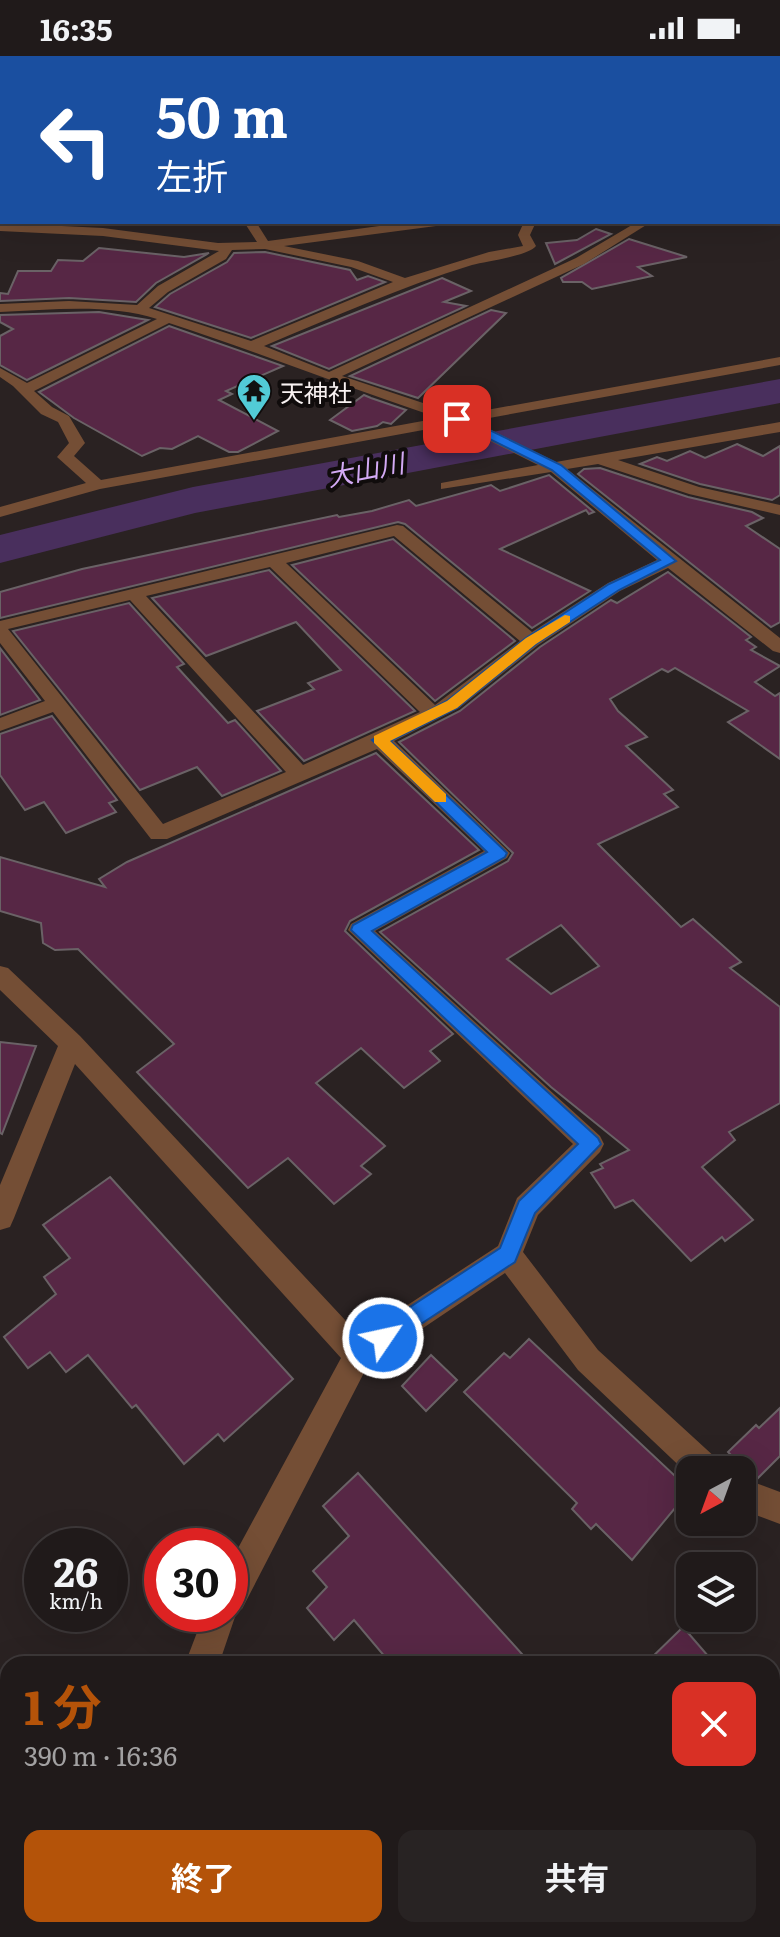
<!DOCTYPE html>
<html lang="ja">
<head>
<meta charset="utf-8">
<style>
	body { margin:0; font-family:Literata,"Noto Sans JP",serif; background:#282323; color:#f1f3f6; height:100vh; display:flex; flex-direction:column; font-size:30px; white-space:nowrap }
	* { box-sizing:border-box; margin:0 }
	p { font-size:26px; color:#a2a1a2 }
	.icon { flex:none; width:44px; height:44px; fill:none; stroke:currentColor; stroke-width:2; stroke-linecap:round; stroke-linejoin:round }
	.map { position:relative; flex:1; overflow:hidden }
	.side { position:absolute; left:0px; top:1600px; width:780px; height:282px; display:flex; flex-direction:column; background:#201a1a; border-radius:24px 24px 0 0; box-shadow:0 8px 32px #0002,0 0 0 2px #3d3839 }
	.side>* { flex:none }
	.guide { position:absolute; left:0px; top:0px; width:780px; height:168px; box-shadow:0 8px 32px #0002,0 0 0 2px #3d3839; background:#1a4fa0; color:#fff; overflow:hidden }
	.needle { width:52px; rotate:221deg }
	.tools { position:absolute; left:676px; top:1400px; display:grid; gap:16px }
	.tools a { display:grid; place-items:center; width:80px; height:80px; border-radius:16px; background:#201a1a; box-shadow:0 8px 32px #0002,0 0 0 2px #3d3839; font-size:40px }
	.speed { position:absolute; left:24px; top:1472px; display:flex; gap:16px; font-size:40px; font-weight:700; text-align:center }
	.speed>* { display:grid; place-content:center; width:104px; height:104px; border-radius:50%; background:#201a1a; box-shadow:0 8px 32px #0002,0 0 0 2px #3d3839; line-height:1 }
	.speed small { font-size:20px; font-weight:400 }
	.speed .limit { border:12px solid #d22; background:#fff; color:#111 }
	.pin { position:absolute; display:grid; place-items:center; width:68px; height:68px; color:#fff; margin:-34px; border-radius:16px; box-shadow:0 4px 12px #0006 }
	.me { position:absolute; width:88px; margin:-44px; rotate:56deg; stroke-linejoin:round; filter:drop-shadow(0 0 6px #0008) }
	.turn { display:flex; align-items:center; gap:28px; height:168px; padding:0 24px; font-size:36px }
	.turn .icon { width:104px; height:104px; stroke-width:2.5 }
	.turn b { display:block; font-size:56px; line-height:68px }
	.round { display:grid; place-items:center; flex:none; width:84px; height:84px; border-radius:16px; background:#282323 }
	.headline { display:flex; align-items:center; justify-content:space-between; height:136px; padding:0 24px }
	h1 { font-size:48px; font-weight:700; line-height:60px; color:#b45309 }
	.primary-button { display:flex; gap:16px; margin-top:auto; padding:16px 24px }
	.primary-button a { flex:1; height:92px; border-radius:16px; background:#b45309; color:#fff; font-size:32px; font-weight:700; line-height:92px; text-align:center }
	.primary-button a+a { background:#282323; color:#f1f3f6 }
	.status { display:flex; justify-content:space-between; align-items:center; height:56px; padding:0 40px; background:#201a1a; direction:ltr }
	.status svg { height:22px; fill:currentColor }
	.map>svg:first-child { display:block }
</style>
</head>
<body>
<div class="status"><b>16:35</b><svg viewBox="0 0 49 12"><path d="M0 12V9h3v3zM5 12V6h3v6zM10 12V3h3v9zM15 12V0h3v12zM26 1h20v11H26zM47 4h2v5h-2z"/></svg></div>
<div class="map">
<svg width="780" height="1881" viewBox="0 0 780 1881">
	<rect width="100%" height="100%" fill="#2a2222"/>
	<polygon fill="#3a2b2b" points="307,0 780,0 780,157 778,2"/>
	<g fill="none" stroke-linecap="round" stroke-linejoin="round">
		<polygon fill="#492f5d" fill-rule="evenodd" points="0,114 2,115 2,120 0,119"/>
		<polygon fill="#492f5d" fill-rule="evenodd" points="780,323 780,347 195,457 0,507 0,479 193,431"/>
	</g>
	<g fill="#572745" stroke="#6a6266" stroke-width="2" fill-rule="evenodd">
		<polygon points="596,173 611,178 555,208 546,187 577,184"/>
		<polygon points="629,183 687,201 638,211 652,220 592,233 582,226 563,226 561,222"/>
		<polygon points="99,192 184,201 209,197 156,227 136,246 69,242 0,245 0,237 8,238 18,215 51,215 58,204 83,205"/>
		<polygon points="265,196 350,214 357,224 368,220 385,226 251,282 155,251 170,238 227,206 234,197"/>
		<polygon points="442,222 471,235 444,246 466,250 329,313 272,290"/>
		<polygon points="491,254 506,257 418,342 350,320"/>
		<polygon points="99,256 148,264 27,324 0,309 0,280 13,273 0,266 0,259"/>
		<polygon points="169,270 283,310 226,335 232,338 219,344 278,375 238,396 229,396 198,380 172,393 160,392 142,400 74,362 39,336"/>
		<polygon points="364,339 371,342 406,354 391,368 383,366 377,370 352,375 330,364"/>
		<polygon points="737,388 763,400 780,390 780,439 772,444 700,428 640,408 657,401 667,405 690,395 705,402"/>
		<polygon points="600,412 688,441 752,456 763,462 746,470 780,493 780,566 771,571 578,418 584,413"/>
		<polygon points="549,419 594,456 589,458 586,454 500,493 590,535 532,572 405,468 398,466 0,562 0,536 82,513 337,459 339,461 372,455 409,444 416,450 491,429 500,435"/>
		<polygon points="393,483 515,585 435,645 292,509"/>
		<polygon points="269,514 415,655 304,705 257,655 314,633 308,627 341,614 296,566 206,600 152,542"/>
		<path d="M668,516L751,581L746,584L756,591L751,594L780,610L755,626L775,640L780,637V703L728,666L748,655L675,612L668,616L662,613L610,643L618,655L647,681L626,690L673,734L664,738L678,751L598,788L681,871L693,863L741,906L730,912L780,951V1047L729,1076L735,1084L702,1111L753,1164L725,1185L722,1181L691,1205L633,1144L615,1152L591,1117L603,1112L600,1108L629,1094L551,1031L380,876L508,805L513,797L399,686L460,655L540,591L611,544L617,547ZM561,869L599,910L551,938L507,903Z"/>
		<polygon points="129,547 184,608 177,611 228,667 235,664 281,715 222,740 197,711 140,734 13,575"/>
		<polygon points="0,592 40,644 0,659"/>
		<polygon points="52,660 117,744 109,747 116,756 66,777 44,746 25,754 0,719 0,678"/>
		<polygon points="376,697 479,794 350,865 345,875 453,978 430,995 440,1005 404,1032 361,992 316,1027 385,1090 361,1110 371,1118 334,1148 288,1102 248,1132 137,1016 174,988 78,893 55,894 43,887 41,867 0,855 0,801 105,831 99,823 127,806"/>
		<polygon points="0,986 36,990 2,1078 0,1077"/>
		<polygon points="110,1121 293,1323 224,1385 218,1378 184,1408 136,1349 132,1352 88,1299 66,1316 50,1296 28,1312 4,1281 56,1238 44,1221 70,1202 43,1169"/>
		<polygon points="529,1283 690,1434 632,1504 596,1468 591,1473 572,1453 577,1447 464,1336 504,1297 510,1302"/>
		<polygon points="431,1299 457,1324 426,1355 402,1330"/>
		<polygon points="780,1352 780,1400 756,1424 728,1396 756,1369 759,1372"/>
		<polygon points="358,1417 531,1608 391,1608 354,1564 334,1584 307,1552 327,1531 313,1515 349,1480 323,1450"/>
		<polygon points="683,1571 715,1608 645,1608"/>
	</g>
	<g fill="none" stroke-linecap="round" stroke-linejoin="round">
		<g fill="#744e35" fill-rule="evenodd">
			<polygon points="110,0 126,0 108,2"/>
			<polygon points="294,0 308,0 310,2 296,2"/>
			<rect x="0" y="26" width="2" height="6"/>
			<polygon points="778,41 780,41 778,48"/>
			<rect x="0" y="45" width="2" height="6"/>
			<polygon points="778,156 780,157 780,165 778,164"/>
			<path d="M244,166H256L268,185L409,166H442L436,170L284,190L358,205L405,222L489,196L523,190L518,179L524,166H536L530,179L536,190C528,200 487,205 472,209C401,231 333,261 264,290L329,316L576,202L637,166H651L584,208L342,320L459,359L780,301V309L473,365L556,406L780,366V376L618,404L699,431L780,449V459L689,438L598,408L567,413L780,582V597L773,595L668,512L620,535L538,589L459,652L394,685L510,797L507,802L375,875L600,1080L604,1088L600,1096L538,1159L523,1196L598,1294L717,1403L722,1414H690V1420L578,1314L505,1217L368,1309L242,1553L237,1555L219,1608H185L204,1558H230V1507L341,1302L75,1008L14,1162L10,1171L0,1174V1129L58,990L0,934V910L8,912L80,980L360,1280L498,1190L517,1142L573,1088L348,874L351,868L484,795L377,693L167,783H151L53,656L0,675V662L45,645L0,587V565L397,469L403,470L532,576L608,527L657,504L551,416L441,433V427L538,409L456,368L100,433L0,461V451L86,427L57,401L69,387L58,366L41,358L13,330L0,321V312L27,327L157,263C108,247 51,254 0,256V248L69,245L137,249L158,230L219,195L103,180L0,175V167L103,172L218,187L257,186ZM265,193L351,211L393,226L251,285L149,252L168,236L226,203L232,194ZM169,267C260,297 349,332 439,362L101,424L74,400L85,387L69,360L52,351L34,335ZM394,480L520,585L435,649L286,507ZM270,511L420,656L303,709L146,540ZM130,544L286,716L163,768L8,573Z"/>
			<polygon points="742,1422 780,1436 780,1468 742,1454"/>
			<polygon points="84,1874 122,1874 121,1881 83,1881"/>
		</g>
	</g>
	<polygon fill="#1a73e8" stroke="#114b97" stroke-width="2" points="453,360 461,360 561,409 676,505 619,534 536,588 457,652 390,685 507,797 505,801 372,875 598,1082 601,1088 535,1157 515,1206 383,1293 375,1289 372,1282 375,1274 500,1192 519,1145 578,1088 351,874 353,869 487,796 372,684 447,645 526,582 609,528 660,504 552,414 453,365"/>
	<polygon fill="#f59e0b" points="565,559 570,560 570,566 536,588 457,652 390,685 446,738 446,746 435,746 374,687 374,680 447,645 526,582"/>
	<defs>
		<symbol id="temple-pin" viewBox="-11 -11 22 30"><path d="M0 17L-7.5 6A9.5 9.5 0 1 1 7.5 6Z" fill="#52cbd7" stroke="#100c0c"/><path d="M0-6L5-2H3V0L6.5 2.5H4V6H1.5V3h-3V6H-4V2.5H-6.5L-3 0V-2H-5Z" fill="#111"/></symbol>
	</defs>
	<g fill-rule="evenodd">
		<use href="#temple-pin" x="234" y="315" width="40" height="54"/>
	</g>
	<g text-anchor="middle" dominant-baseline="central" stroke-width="8" stroke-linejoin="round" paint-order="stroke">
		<g font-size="24" fill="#f8f2f2" stroke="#100c0c" text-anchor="start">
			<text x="280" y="335">天神社</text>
		</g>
		<g font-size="26" font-style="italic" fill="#d3aaf5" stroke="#100c0c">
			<text transform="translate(365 412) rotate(-11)">大山川</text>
		</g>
	</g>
</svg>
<div class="tools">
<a><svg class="needle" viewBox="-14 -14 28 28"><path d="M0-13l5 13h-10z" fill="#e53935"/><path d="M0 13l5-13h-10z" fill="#a2a1a2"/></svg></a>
<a><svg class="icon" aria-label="layers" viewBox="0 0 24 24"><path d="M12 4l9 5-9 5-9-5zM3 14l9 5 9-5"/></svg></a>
</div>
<div class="speed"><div>26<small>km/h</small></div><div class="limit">30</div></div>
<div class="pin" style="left:457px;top:363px;background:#d93025"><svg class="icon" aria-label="arrive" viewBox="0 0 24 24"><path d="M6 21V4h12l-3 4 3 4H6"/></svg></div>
<svg class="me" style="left:383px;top:1282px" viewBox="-20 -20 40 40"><circle r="17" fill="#1a73e8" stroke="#fff" stroke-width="3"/><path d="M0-11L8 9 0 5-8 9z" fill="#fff"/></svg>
<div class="guide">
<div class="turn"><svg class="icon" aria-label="left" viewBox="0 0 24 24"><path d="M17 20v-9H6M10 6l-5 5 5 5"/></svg><div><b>50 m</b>左折</div></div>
</div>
<section class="side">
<div class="headline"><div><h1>1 分</h1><p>390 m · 16:36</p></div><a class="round" style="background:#d93025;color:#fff"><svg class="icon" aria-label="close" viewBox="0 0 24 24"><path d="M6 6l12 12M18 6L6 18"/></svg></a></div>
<div class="primary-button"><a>終了</a><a>共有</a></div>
</section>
</div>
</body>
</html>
